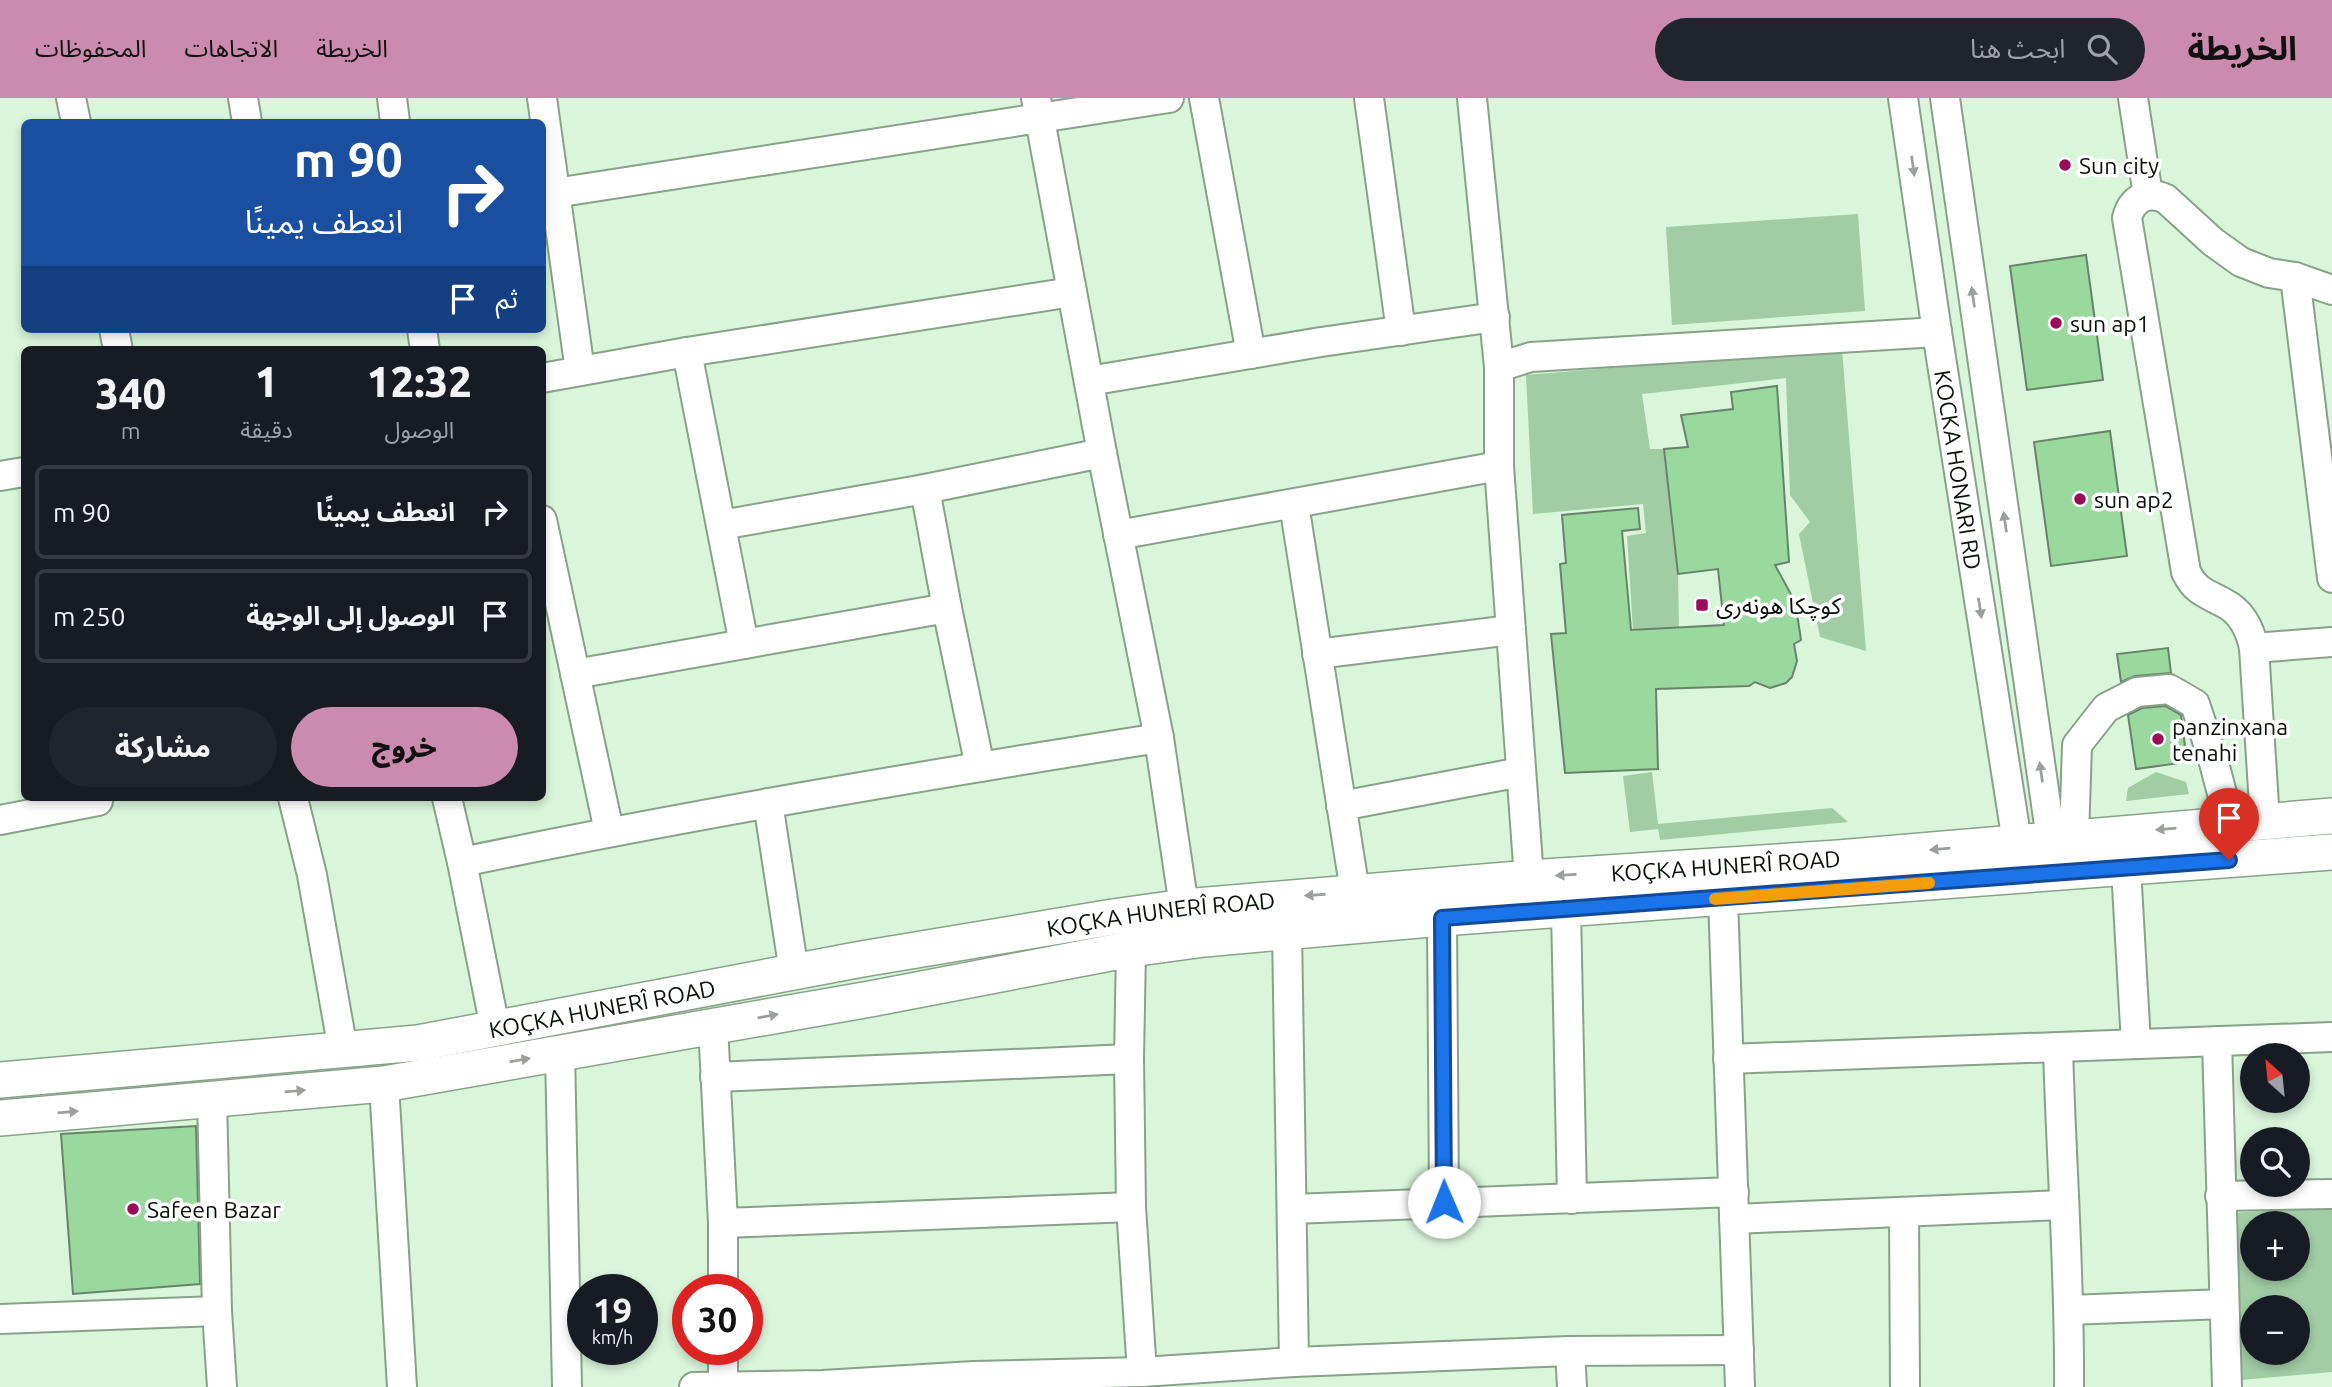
<!DOCTYPE html>
<html lang="ar">
<head>
<meta charset="utf-8">
<style>
	body { margin:0; font-family:Ubuntu,"Noto Sans Arabic",sans-serif; background:#20242c; color:#f1f3f6; direction:rtl; height:100vh; display:flex; flex-direction:column; font-size:26px; white-space:nowrap }
	* { box-sizing:border-box; margin:0 }
	p { font-size:23px; color:#9ea1a6 }
	.icon { flex:none; width:38px; height:38px; fill:none; stroke:currentColor; stroke-width:2; stroke-linecap:round; stroke-linejoin:round }
	.map { position:relative; flex:1; overflow:hidden; direction:ltr }
	.panel { position:absolute; left:21px; top:248px; width:525px; height:455px; display:flex; flex-direction:column; background:#171b24; border-radius:10px; box-shadow:0 4px 10px #0003; direction:rtl }
	.panel>* { flex:none }
	.top-card { position:absolute; left:21px; top:21px; width:525px; height:214px; border-radius:10px; box-shadow:0 4px 10px #0003; direction:rtl; background:#1a4fa0; color:#fff; overflow:hidden }
	.needle { width:46px; rotate:333deg }
	.tools { position:absolute; left:2240px; top:945px; display:grid; gap:14px }
	.tools a { display:grid; place-items:center; width:70px; height:70px; border-radius:50%; background:#171b24; box-shadow:0 4px 10px #0003; font-size:35px }
	.speed { position:absolute; left:567px; top:1176px; display:flex; gap:14px; font-size:35px; font-weight:700; text-align:center }
	.speed>* { display:grid; place-content:center; width:91px; height:91px; border-radius:50%; background:#171b24; box-shadow:0 4px 10px #0003; line-height:1 }
	.speed small { font-size:18px; font-weight:400 }
	.speed .limit { border:10px solid #d22; background:#fff; color:#111 }
	.pin { position:absolute; display:grid; place-items:center; width:60px; height:60px; color:#fff; margin:-72px -30px; border-radius:50% 50% 50% 0; rotate:-45deg; box-shadow:0 0 7px #0007 }
	.pin .icon { rotate:45deg }
	.me { position:absolute; width:77px; margin:-38px; rotate:359deg; stroke-linejoin:round; filter:drop-shadow(0 0 5px #0008) }
	.turn { display:flex; align-items:center; gap:24px; height:147px; padding:0 28px; font-size:32px }
	.turn .icon { width:91px; height:91px; stroke-width:2.5 }
	.turn b { display:block; font-size:49px; line-height:60px }
	.then { display:flex; align-items:center; height:66px; padding:0 28px; background:#0003; gap:14px; font-size:26px }
	.eta { display:flex; justify-content:space-evenly; align-items:center; height:119px; text-align:center }
	.eta b { font-size:42px; font-weight:800; line-height:49px }
	.action { display:flex; gap:14px; margin-top:auto; padding:14px 28px }
	.action a { flex:1; height:80px; border-radius:42px; background:#cb8baf; color:#111; font-size:28px; font-weight:800; line-height:80px; text-align:center }
	.action a+a { background:#20242c; color:#f1f3f6 }
	ul { padding:0; list-style:none }
	li { display:flex; align-items:center; gap:21px; height:94px; margin:0 14px 10px; padding:0 14px; border:4px solid #363941; border-radius:10px }
	li div { flex:1 }
	li b { display:block; font-size:26px }
	li em { font-style:normal }
	header { display:flex; align-items:center; gap:42px; box-sizing:border-box; height:98px; padding:0 35px; background:#cb8baf; color:#111 }
	header strong { font-size:33px }
	nav { display:flex; gap:38px; margin-inline-start:auto; font-size:24px }
	.search { width:490px; height:63px; background:#20242c; display:flex; align-items:center; gap:18px; box-sizing:border-box; padding:0 24px; border-radius:38px; color:#9ea1a6; font-size:26px }
	.map>svg:first-child { display:block }
</style>
</head>
<body>
<header>
<strong>الخريطة</strong>
<div class="search"><svg class="icon" aria-label="search" viewBox="0 0 24 24"><circle cx="10" cy="10" r="6"/><path d="M15 15l6 6"/></svg>ابحث هنا</div>
<nav><a>الخريطة</a><a>الاتجاهات</a><a>المحفوظات</a></nav>
</header>
<div class="map">
<svg width="2332" height="1289" viewBox="0 0 2332 1289">
	<rect width="100%" height="100%" fill="#d9f5da"/>
	<g fill="#a1cca4" fill-rule="evenodd">
		<polygon points="1858,116 1865,213 1672,227 1666,129"/>
		<polygon points="1842,251 1866,553 1820,539 1799,436 1810,424 1790,397 1786,280 1642,296 1650,351 1664,351 1678,476 1679,529 1633,532 1627,438 1646,435 1643,406 1533,416 1526,277"/>
		<polygon points="1652,674 1658,726 1832,710 1848,724 1660,742 1658,731 1630,734 1623,678"/>
		<polygon points="2156,674 2186,684 2189,696 2126,703 2128,690"/>
		<path d="M2332,1109V1274L2241,1282L2230,1115ZM2252,1125H2298V1171H2252ZM2252,1209H2298V1255H2252Z"/>
	</g>
	<g fill="#99d99e" stroke="#69836b" stroke-width="2">
		<polygon points="2086,157 2103,282 2027,292 2010,168"/>
		<polygon points="1777,288 1789,464 1775,467 1793,500 1798,522 1801,542 1794,546 1797,563 1792,579 1786,585 1770,590 1755,584 1749,588 1656,591 1658,671 1565,675 1551,536 1566,535 1560,466 1566,465 1562,417 1638,410 1640,431 1622,433 1631,532 1724,527 1718,471 1678,476 1664,351 1688,349 1681,317 1733,311 1731,294"/>
		<polygon points="2110,333 2127,458 2051,468 2034,344"/>
		<polygon points="2168,550 2171,575 2135,578 2121,584 2117,556"/>
		<polygon points="2165,608 2181,617 2187,664 2136,671 2128,617 2142,610"/>
		<polygon points="196,1028 200,1186 73,1196 61,1036"/>
	</g>
	<g fill="none" stroke-linecap="round" stroke-linejoin="round">
		<defs>
			<g id="minor">
				<polyline points="71,0 76,24"/>
				<polyline points="243,0 247,24"/>
				<polyline points="392,0 395,24"/>
				<polyline points="542,0 580,273"/>
				<polyline points="1036,0 1102,355 1159,640 1184,809"/>
				<polyline points="1204,0 1251,256"/>
				<polyline points="1369,0 1401,233"/>
				<polyline points="1472,0 1499,269 1499,368 1529,780"/>
				<path id="s1" d="M1903,0L1937,234L2017,744"/>
				<polyline points="1945,0 2051,741"/>
				<polyline points="2133,0 2148,97"/>
				<polyline points="555,95 1169,0"/>
				<polyline points="2295,179 2332,480"/>
				<polyline points="114,231 118,252"/>
				<polyline points="422,231 425,252"/>
				<polyline points="687,254 744,546"/>
				<polyline points="1499,269 1531,259 1937,234"/>
				<polyline points="542,280 687,254 1072,194"/>
				<polyline points="1089,283 1321,244 1495,219"/>
				<polyline points="0,378 24,374"/>
				<polyline points="925,391 947,510 980,669"/>
				<polyline points="1294,406 1355,794"/>
				<polyline points="542,422 609,733"/>
				<polyline points="721,427 925,391 1102,355"/>
				<polyline points="1118,437 1499,368"/>
				<polyline points="2254,550 2332,544"/>
				<polyline points="1317,556 1511,532"/>
				<polyline points="575,576 947,510"/>
				<polyline points="293,700 312,777 343,952"/>
				<polyline points="447,700 462,764 495,930"/>
				<polyline points="768,705 794,874"/>
				<polyline points="1341,708 1521,674"/>
				<polyline points="0,722 98,703 97,700"/>
				<path d="M2265,723L2254,550C2250,531 2242,514 2224,505C2206,495 2196,494 2186,474L2127,120C2132,101 2147,92 2166,101L2213,144L2241,164L2269,175L2295,179L2332,192"/>
				<polyline points="2074,739 2077,647 2106,610 2137,594 2169,591 2195,606 2213,661 2230,726"/>
				<path d="M462,764C693,716 926,677 1159,640"/>
				<polyline points="2126,770 2136,946"/>
				<polyline points="1723,800 1740,1289"/>
				<polyline points="1566,812 1572,1101"/>
				<polyline points="1442,820 1444,1104"/>
				<polyline points="1287,833 1294,1264"/>
				<polyline points="1131,851 1129,961 1131,1109 1142,1274"/>
				<polyline points="713,927 723,1125 723,1192"/>
				<polyline points="2217,943 2227,1289"/>
				<path d="M2058,949C2061,1063 2070,1176 2069,1289"/>
				<polyline points="560,954 567,1289"/>
				<polyline points="1728,961 2332,939"/>
				<polyline points="715,979 1129,961"/>
				<polyline points="384,986 402,1289"/>
				<polyline points="212,1001 217,1213 222,1289"/>
				<polyline points="2220,1098 2332,1096"/>
				<polyline points="1292,1111 1734,1094"/>
				<polyline points="1904,1114 1905,1289"/>
				<polyline points="1734,1121 2063,1107"/>
				<polyline points="723,1125 1131,1109"/>
				<polyline points="2069,1212 2224,1206"/>
				<polyline points="0,1221 217,1213"/>
				<polyline points="1570,1253 1572,1289"/>
				<polyline points="723,1287 723,1251"/>
				<polyline points="694,1289 823,1287 974,1278 1142,1274 1294,1264 1570,1253 1739,1252"/>
			</g>
			<g id="major">
				<path id="s2" d="M0,982L418,945L862,861L1113,819L1184,809L1529,780L1838,760L2332,718"/>
				<polyline points="0,1020 384,986 870,901 1131,851 1204,841 1442,820 2332,754"/>
			</g>
		</defs>
		<use href="#minor" stroke="#88a289" stroke-width="32"/>
		<use href="#major" stroke="#88a289" stroke-width="38"/>
		<use href="#minor" stroke="#fff" stroke-width="28"/>
		<use href="#major" stroke="#fff" stroke-width="35"/>
	</g>
	<defs><path id="oneway-solid" d="M-6-.8H1V-3.2L6.5 0L1 3.2V.8H-6Z" transform="scale(1.75)"/></defs>
	<g fill="#9ca09c">
		<use href="#oneway-solid" transform="translate(1913 68) rotate(82)"/>
		<use href="#oneway-solid" transform="translate(1973 199) rotate(-98)"/>
		<use href="#oneway-solid" transform="translate(2005 424) rotate(-98)"/>
		<use href="#oneway-solid" transform="translate(1980 510) rotate(81)"/>
		<use href="#oneway-solid" transform="translate(2041 674) rotate(-98)"/>
		<use href="#oneway-solid" transform="translate(2166 731) rotate(175)"/>
		<use href="#oneway-solid" transform="translate(1940 751) rotate(175)"/>
		<use href="#oneway-solid" transform="translate(1566 777) rotate(176)"/>
		<use href="#oneway-solid" transform="translate(1315 797) rotate(176)"/>
		<use href="#oneway-solid" transform="translate(768 918) rotate(-10)"/>
		<use href="#oneway-solid" transform="translate(520 962) rotate(-10)"/>
		<use href="#oneway-solid" transform="translate(295 993) rotate(-5)"/>
		<use href="#oneway-solid" transform="translate(68 1014) rotate(-5)"/>
	</g>
	<g fill="none" stroke-linecap="round" stroke-linejoin="round">
		<defs>
			<polyline id="route" points="1444,1104 1442,820 2229,762"/>
		</defs>
		<use href="#route" stroke="#114b97" stroke-width="18"/>
		<use href="#route" stroke="#1a73e8" stroke-width="12"/>
		<polyline stroke="#f59e0b" stroke-width="12" points="1715,801 1929,785"/>
	</g>
	<g fill="#9c0b59" stroke="#fff" stroke-width="2.5">
		<circle cx="2065" cy="67" r="7"/>
		<circle cx="2056" cy="225" r="7"/>
		<circle cx="2080" cy="401" r="7"/>
		<rect x="1695" y="500" width="14" height="14" rx="3.5"/>
		<circle cx="2158" cy="641" r="7"/>
		<circle cx="133" cy="1111" r="7"/>
	</g>
	<g text-anchor="middle" dominant-baseline="central" stroke-width="7" stroke-linejoin="round" paint-order="stroke">
		<g font-size="23" fill="#071108" stroke="#fff" text-anchor="start">
			<text x="2079" y="67">Sun city</text>
			<text x="2070" y="225">sun ap1</text>
			<text x="2094" y="401">sun ap2</text>
			<text x="1716" y="507">كوچكا هونەری</text>
			<text x="2172" y="628">panzinxana<tspan x="2172" dy="26">tenahi</tspan></text>
			<text x="147" y="1111">Safeen Bazar</text>
		</g>
		<g font-size="23" fill="#071108" stroke="#fff">
			<text stroke="none"><textPath href="#s1" startOffset="376">KOCKA HONARI RD</textPath></text>
			<text stroke="none"><textPath href="#s2" startOffset="1741">KOÇKA HUNERÎ ROAD</textPath></text>
			<text stroke="none"><textPath href="#s2" startOffset="1174">KOÇKA HUNERÎ ROAD</textPath></text>
			<text stroke="none"><textPath href="#s2" startOffset="607">KOÇKA HUNERÎ ROAD</textPath></text>
		</g>
	</g>
</svg>
<div class="tools">
<a><svg class="needle" viewBox="-14 -14 28 28"><path d="M0-13l5 13h-10z" fill="#e53935"/><path d="M0 13l5-13h-10z" fill="#9ea1a6"/></svg></a>
<a><svg class="icon" aria-label="search" viewBox="0 0 24 24"><circle cx="10" cy="10" r="6"/><path d="M15 15l6 6"/></svg></a>
<a>+</a>
<a>−</a>
</div>
<div class="speed"><div>19<small>km/h</small></div><div class="limit">30</div></div>
<div class="pin" style="left:2229px;top:762px;background:#d93025"><svg class="icon" aria-label="arrive" viewBox="0 0 24 24"><path d="M6 21V4h12l-3 4 3 4H6"/></svg></div>
<svg class="me" style="left:1444px;top:1104px" viewBox="-20 -20 40 40"><circle r="19" fill="#fff"/><path d="M0-13L10 11 0 6-10 11z" fill="#1a73e8"/></svg>
<div class="top-card">
<div class="turn"><svg class="icon" aria-label="right" viewBox="0 0 24 24"><path d="M7 20v-9h11M14 6l5 5-5 5"/></svg><div><b>90 m</b>انعطف يمينًا</div></div>
<div class="then">ثم<svg class="icon" aria-label="arrive" viewBox="0 0 24 24"><path d="M6 21V4h12l-3 4 3 4H6"/></svg></div>
</div>
<section class="panel">
<div class="eta">
<div><b>12:32</b><p>الوصول</p></div>
<div><b>1</b><p>دقيقة</p></div>
<div><b>340</b><p>m</p></div>
</div>
<ul>
<li><svg class="icon" aria-label="right" viewBox="0 0 24 24"><path d="M7 20v-9h11M14 6l5 5-5 5"/></svg><div><b>انعطف يمينًا</b></div><em>90 m</em></li>
<li><svg class="icon" aria-label="arrive" viewBox="0 0 24 24"><path d="M6 21V4h12l-3 4 3 4H6"/></svg><div><b>الوصول إلى الوجهة</b></div><em>250 m</em></li>
</ul>
<div class="action"><a>خروج</a><a>مشاركة</a></div>
</section>
</div>
</body>
</html>
